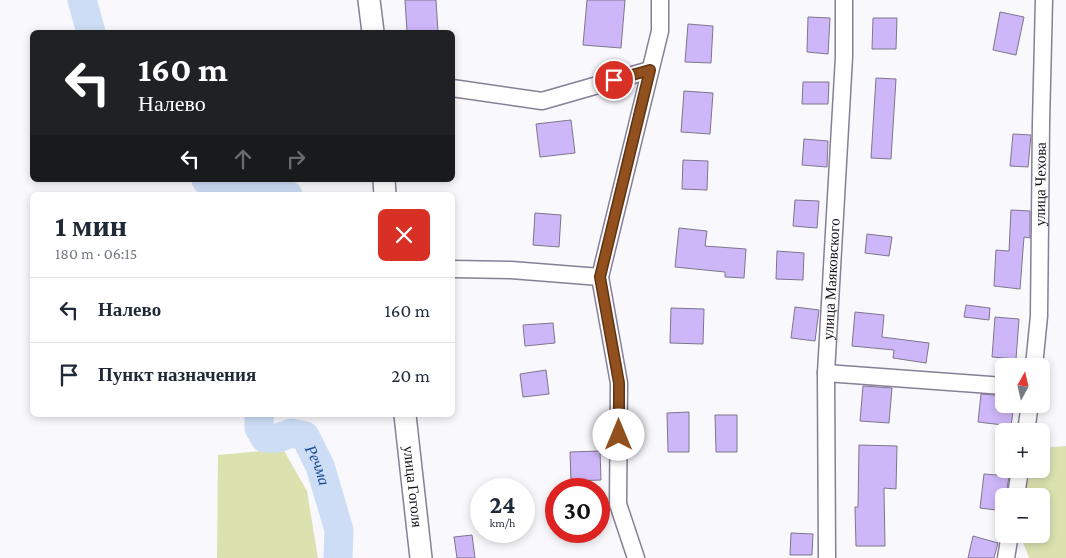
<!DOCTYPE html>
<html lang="ru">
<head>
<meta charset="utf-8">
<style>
	body { margin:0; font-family:"Crimson Pro",serif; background:#f2f2f3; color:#1f2937; height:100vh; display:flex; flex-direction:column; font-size:19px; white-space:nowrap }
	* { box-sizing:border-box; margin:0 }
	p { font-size:16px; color:#747a83 }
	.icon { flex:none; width:28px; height:28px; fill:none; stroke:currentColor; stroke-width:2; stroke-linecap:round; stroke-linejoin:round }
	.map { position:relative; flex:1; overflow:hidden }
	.panel { position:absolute; left:30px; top:192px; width:425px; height:225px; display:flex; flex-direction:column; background:#fff; border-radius:8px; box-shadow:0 2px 8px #0003 }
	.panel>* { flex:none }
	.banner { position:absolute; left:30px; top:30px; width:425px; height:152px; border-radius:8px; box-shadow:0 2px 8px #0003; background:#202124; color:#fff; overflow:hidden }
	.needle { width:32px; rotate:8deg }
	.controls { position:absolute; left:995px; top:358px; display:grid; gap:10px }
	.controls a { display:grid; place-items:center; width:55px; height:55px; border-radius:8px; background:#fff; box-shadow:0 2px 8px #0003; font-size:25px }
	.speed { position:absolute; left:470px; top:478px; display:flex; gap:10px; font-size:25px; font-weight:700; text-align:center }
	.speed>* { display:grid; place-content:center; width:65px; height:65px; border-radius:50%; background:#fff; box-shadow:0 2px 8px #0003; line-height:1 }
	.speed small { font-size:12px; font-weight:400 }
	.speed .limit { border:8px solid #d22; background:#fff; color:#111 }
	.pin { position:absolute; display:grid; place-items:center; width:42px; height:42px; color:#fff; margin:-21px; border:2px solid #fff; border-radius:50%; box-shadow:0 1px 5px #0007 }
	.me { position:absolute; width:55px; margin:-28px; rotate:0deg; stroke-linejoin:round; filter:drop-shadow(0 0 4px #0008) }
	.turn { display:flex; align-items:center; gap:18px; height:105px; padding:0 25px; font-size:22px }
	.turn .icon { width:65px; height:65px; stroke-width:2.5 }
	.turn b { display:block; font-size:35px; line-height:42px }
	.lanes { display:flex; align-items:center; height:48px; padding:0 25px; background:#0003; justify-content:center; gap:25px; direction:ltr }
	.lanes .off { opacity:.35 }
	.round { display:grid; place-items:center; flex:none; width:52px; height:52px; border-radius:8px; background:#f2f2f3 }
	.overview { display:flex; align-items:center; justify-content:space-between; height:85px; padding:0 25px }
	h1 { font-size:30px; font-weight:700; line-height:38px }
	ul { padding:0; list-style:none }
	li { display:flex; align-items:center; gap:15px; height:65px; padding:0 25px; border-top:1px solid #e0e1e3 }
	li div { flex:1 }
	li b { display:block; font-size:19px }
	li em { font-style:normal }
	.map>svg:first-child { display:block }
</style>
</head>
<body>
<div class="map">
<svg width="1066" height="558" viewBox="0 0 1066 558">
	<rect width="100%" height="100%" fill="#f9f8fd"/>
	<g fill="#dbe2b0">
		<polygon points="1066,446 1066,558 1029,558 1020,534 1041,534 1041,496 1021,496 1022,469 1041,469 1041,448"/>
		<polygon points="283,449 307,491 318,558 217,558 218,455"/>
	</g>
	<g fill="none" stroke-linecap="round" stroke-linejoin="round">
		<g stroke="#ccddf5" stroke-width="29">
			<polyline points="82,0 91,32"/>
			<polyline points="206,180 238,187 278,190 288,195"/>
			<path id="s1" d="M259,415V428L265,438H278L291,433L305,436L320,466L339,530L338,558"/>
		</g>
	</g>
	<g fill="#ceb7f9" stroke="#7d768c">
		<polygon points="405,0 436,0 438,32 407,32"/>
		<polygon points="587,0 625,0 621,48 583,45"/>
		<polygon points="1000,12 1024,17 1016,55 993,50"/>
		<polygon points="808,17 830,18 828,54 807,52"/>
		<polygon points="873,18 897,18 896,49 872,49"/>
		<polygon points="688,24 713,26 711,63 685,62"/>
		<polygon points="876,78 896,79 891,159 871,158"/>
		<polygon points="803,82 829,82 828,104 802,104"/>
		<polygon points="684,91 713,93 710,134 681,132"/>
		<polygon points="571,120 575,153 540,157 536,124"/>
		<polygon points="1013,134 1031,135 1028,167 1010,166"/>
		<polygon points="804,139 828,141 827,167 802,165"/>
		<polygon points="683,160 708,161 707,190 682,189"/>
		<polygon points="795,200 819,201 817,228 793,226"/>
		<polygon points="1011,210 1030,211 1030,238 1024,237 1020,289 994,286 996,250 1009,251"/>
		<polygon points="535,213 561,215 559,247 533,245"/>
		<polygon points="679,228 707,231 705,246 746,249 744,278 725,277 725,272 675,267"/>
		<polygon points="867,234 892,237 889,256 865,253"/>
		<polygon points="777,251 804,253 803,280 776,279"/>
		<polygon points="966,305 990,308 989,320 964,317"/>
		<polygon points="795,307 819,310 815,341 791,338"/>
		<polygon points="671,308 704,309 703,344 670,343"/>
		<polygon points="855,312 884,315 882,337 929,343 926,363 893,358 894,350 852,346"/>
		<polygon points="995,317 1019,319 1016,359 992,357"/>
		<polygon points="553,323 555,343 525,346 523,325"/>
		<polygon points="546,370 549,394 523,397 520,374"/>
		<polygon points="863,386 892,388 889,423 860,421"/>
		<polygon points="981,394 1004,396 1004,404 1014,404 1011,426 978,422"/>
		<polygon points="689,412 689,452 668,452 667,413"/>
		<polygon points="715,415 737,415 737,452 716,452"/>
		<polygon points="859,445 897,446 896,489 884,488 885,546 856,546 855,507 858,507"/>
		<polygon points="600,451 601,480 571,481 570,452"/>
		<polygon points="984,474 1009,476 1006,496 1004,496 1004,511 980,508"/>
		<polygon points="791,533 813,534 812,555 790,555"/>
		<polygon points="472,535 475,558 457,558 454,537"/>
		<polygon points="973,536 998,543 994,558 968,558"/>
	</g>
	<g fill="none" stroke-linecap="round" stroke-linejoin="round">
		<defs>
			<g id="minor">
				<polyline points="452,88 542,101 650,70"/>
				<polyline points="452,269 511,270 600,277"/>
				<path id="s2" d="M1034,366L1039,316L1041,123L1044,0"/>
				<polyline points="826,373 1004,386"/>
				<polyline points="1026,431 1030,404"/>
				<polyline points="1016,496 1020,469"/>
				<polyline points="636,558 618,504 619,383 600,277 660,31 660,0"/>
				<path id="s3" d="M827,558L826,373L844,57V0"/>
				<polyline points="1006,558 1010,534"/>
			</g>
			<g id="tertiary">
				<polyline points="369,0 373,32"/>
				<polyline points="384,180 385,195"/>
				<path id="s4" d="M405,415L421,558"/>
			</g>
		</defs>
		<use href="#minor" stroke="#877f96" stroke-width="19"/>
		<use href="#tertiary" stroke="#877f96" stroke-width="24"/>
		<use href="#minor" stroke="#fff" stroke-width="16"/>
		<use href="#tertiary" stroke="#fff" stroke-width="21"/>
	</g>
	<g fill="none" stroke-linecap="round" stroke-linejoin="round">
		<defs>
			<polyline id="route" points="614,80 650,70 600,277 619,383 619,435"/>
		</defs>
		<use href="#route" stroke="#5e3413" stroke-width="12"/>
		<use href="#route" stroke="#91501d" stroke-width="9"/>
	</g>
	<g text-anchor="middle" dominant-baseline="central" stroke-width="4" stroke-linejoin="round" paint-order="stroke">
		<g font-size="15" fill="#110e16" stroke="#fff">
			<text stroke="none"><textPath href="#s2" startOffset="182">улица Чехова</textPath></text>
			<text stroke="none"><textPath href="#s3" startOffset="279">улица Маяковского</textPath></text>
			<text stroke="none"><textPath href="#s4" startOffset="72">улица Гоголя</textPath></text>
		</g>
		<g font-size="16" font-style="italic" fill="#1a4c91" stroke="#fff">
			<text stroke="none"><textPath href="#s1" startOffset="98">Речма</textPath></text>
		</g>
	</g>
</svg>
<div class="controls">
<a><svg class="needle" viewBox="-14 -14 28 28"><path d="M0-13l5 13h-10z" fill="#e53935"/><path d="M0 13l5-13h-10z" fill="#747a83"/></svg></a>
<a>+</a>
<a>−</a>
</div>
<div class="speed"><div>24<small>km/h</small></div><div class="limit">30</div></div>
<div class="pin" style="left:614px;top:80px;background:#d93025"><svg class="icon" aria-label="arrive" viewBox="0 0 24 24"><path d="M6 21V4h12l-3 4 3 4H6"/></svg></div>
<svg class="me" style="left:619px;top:435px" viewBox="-20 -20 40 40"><circle r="19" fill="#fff"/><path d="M0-13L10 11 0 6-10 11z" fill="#91501d"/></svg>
<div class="banner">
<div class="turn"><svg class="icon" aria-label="left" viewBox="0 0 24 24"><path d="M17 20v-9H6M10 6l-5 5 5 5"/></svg><div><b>160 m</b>Налево</div></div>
<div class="lanes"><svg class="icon" aria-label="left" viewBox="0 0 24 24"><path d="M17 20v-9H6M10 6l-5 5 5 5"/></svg><svg class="icon off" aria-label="ahead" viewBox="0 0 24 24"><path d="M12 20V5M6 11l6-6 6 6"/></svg><svg class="icon off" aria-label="right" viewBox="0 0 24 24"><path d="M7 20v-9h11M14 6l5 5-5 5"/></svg></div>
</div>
<section class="panel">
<div class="overview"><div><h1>1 мин</h1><p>180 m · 06:15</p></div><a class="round" style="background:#d93025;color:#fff"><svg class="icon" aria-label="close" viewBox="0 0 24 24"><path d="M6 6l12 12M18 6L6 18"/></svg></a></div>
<ul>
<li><svg class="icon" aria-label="left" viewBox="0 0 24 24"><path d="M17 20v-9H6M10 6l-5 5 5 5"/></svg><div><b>Налево</b></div><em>160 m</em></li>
<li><svg class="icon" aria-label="arrive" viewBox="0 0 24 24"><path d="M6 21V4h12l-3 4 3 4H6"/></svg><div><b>Пункт назначения</b></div><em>20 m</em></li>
</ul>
</section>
</div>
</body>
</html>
